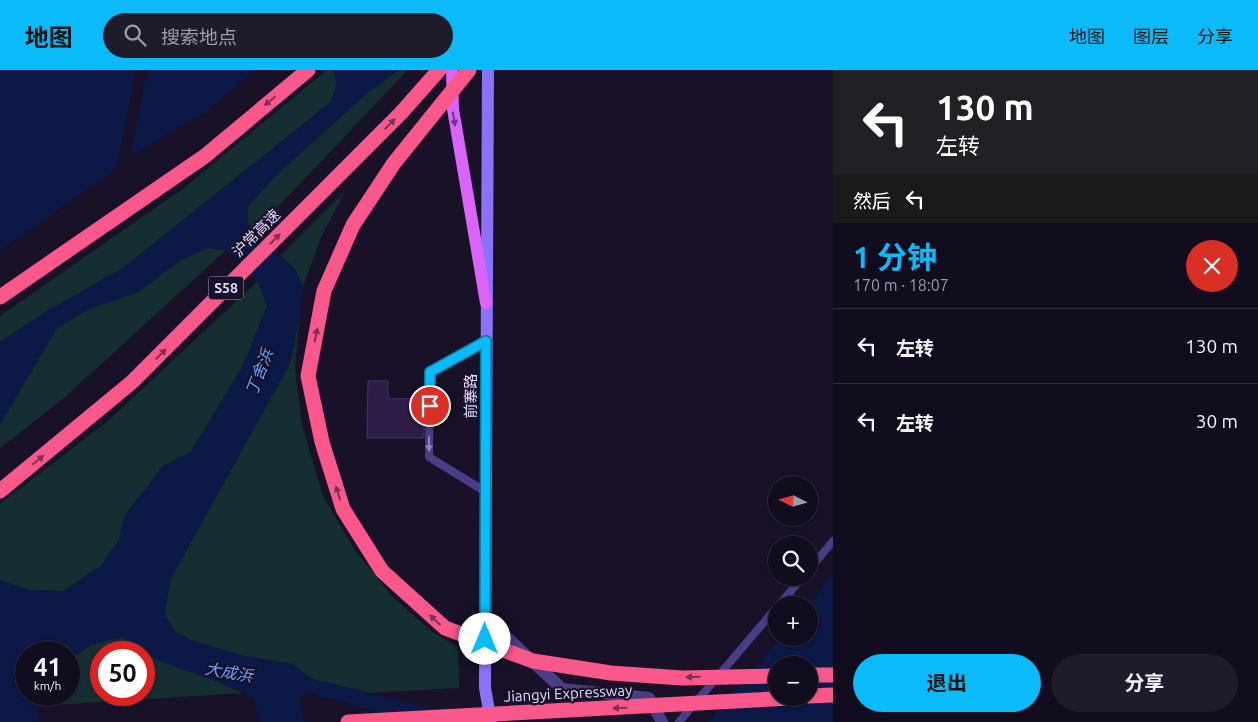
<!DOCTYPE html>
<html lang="zh">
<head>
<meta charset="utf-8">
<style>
	body { margin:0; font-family:Ubuntu,"Noto Sans SC",sans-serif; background:#1f1b2b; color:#f1f3f6; height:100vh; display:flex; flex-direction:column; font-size:19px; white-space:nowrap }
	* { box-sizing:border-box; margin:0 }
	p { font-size:16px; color:#9c9ca4 }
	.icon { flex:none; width:28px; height:28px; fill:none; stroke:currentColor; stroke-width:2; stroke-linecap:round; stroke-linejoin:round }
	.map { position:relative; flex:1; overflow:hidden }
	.drawer { display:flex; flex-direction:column; background:#120d1e; width:425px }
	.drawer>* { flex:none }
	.top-card { background:#202124; color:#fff; overflow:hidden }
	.needle { width:32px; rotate:276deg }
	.tools { position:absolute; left:768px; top:406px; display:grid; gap:10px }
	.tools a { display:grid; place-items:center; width:50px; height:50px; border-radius:50%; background:#120d1e; box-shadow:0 1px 4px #0004,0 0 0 1px #312d3c; font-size:25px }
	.speed { position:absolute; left:15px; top:571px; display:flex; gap:10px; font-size:25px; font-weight:700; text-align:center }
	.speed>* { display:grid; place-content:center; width:65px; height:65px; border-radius:50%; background:#120d1e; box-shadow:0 1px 4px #0004,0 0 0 1px #312d3c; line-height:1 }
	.speed small { font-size:12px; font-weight:400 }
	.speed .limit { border:8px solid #d22; background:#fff; color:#111 }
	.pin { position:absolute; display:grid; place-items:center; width:42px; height:42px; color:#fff; margin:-21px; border:2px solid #fff; border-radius:50%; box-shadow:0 1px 5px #0007 }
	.me { position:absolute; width:55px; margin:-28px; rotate:0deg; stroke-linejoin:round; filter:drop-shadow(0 0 4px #0008) }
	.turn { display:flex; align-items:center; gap:18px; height:105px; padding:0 20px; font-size:22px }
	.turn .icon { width:65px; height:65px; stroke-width:2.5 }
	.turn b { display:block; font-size:35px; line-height:42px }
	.then { display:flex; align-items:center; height:48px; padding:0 20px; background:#0003; gap:10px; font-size:19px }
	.round { display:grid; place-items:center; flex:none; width:52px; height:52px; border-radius:26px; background:#1f1b2b }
	.summary { display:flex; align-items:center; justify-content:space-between; height:85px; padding:0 20px }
	h1 { font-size:30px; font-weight:700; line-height:38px; color:#0bbaf8 }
	.button { display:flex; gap:10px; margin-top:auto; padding:10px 20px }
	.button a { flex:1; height:58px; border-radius:30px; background:#0bbaf8; color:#111; font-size:20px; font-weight:700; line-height:58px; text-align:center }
	.button a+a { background:#1f1b2b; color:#f1f3f6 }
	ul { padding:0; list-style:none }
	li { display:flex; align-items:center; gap:15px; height:75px; padding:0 20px; border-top:1px solid #312d3c }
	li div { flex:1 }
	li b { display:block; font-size:19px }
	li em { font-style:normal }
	header { display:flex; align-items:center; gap:30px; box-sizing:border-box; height:70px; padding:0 25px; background:#0bbaf8; color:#111 }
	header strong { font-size:24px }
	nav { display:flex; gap:28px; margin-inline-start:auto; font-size:18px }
	.search { width:350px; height:45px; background:#1f1b2b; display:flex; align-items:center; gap:12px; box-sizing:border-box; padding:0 18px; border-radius:28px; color:#9c9ca4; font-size:19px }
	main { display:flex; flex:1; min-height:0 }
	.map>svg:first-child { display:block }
</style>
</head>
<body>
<header>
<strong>地图</strong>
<div class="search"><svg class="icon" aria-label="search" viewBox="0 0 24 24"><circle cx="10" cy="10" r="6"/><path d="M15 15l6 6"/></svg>搜索地点</div>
<nav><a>地图</a><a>图层</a><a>分享</a></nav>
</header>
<main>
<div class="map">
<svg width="833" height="652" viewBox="0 0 833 652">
	<rect width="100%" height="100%" fill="#181128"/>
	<g fill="#142e31" fill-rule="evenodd">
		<polygon points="327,0 334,1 337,13 331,32 123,198 49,240 0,272 0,246 185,117"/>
		<polygon points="399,0 408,0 254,162 247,151 248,137 271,110 367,23"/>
		<polygon points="346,120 322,165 303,217 295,199 280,186"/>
		<polygon points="207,178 226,180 63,329 0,378 0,354 57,258 91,238 138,222 181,190"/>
		<polygon points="258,211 267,236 243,296 191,382 163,396 124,447 119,470 102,495 64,521 30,520 0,510 0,434 109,350"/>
		<polygon points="300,244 295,299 302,355 323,426 355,480 392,526 430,560 458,577 459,618 371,623 311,609 292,594 244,586 193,571 175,562 165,544 170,510 290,293"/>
		<path d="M122,567L157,590L219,612L243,623L38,636L43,625H69V590L93,574ZM101,582H144V625H101Z"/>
	</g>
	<g fill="#0c1845" fill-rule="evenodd">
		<polygon points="0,0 136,0 116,99 0,181"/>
		<polygon points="147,0 250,0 250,4 206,42 134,84 132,77"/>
		<polygon points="333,0 399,0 367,23 271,110 248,137 247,151 254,162 295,199 303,217 300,244 290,293 170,510 165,544 175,562 193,571 244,586 293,594 311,609 489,652 416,652 308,623 299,628 305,652 259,652 254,628 219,612 157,590 122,567 93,574 69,590 69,582 26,582 26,625 43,625 38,636 39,652 0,652 0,510 30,520 64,521 102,495 119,470 124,447 163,396 191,382 243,296 267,236 258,211 226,180 206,178 181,190 138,222 91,238 57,258 0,354 0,272 49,240 123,198 331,33 337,13"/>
		<path d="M833,502V652H708L781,568H809V535ZM776,595H809V628H776Z"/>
	</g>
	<polygon fill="#2d1d48" stroke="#483073" points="368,311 388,311 388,329 424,328 424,368 367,368"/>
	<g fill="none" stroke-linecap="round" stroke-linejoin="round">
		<g stroke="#4b3d85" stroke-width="8">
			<polyline points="486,422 429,387 430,302 486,271"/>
			<polyline points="809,500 833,471"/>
			<polyline points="779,535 802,508"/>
			<polyline points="679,652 776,538"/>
		</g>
		<polyline stroke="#4b3d85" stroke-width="12" points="485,553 498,559 562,619 649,628 662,652"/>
		<polyline stroke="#8c72fb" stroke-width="12" points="488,0 485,618 491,652"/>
		<polyline stroke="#da63fa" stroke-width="12" points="452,0 453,39 486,233"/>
		<g stroke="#fa578b" stroke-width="15">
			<polyline points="0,227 205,86 308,0"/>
			<polyline points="0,421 132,312 401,43 439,0"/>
			<polyline points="809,605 833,605"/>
			<polyline points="809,626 833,625"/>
		</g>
		<g stroke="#fa578b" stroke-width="15">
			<polyline points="469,0 394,93 353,155 324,221 308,306 322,372 343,439 382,501 445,558 533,591 611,603 682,608 776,606"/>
			<polyline points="348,652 790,628"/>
		</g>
	</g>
	<defs><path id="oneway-solid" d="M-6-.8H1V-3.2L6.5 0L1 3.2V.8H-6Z" transform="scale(1.25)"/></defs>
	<g fill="#7e3055">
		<use href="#oneway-solid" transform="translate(270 31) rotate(140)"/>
		<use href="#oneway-solid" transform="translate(390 54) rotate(-45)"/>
		<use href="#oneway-solid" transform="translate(275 169) rotate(-45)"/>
		<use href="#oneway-solid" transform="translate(316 265) rotate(-79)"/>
		<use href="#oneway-solid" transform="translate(161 284) rotate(-45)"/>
		<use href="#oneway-solid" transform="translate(38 390) rotate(-39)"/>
		<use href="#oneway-solid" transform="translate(338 423) rotate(-108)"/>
		<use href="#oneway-solid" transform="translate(435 550) rotate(-137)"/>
		<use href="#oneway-solid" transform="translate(693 607) rotate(179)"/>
		<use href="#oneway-solid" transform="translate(620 638) rotate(177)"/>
	</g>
	<use fill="#6f3686" href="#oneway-solid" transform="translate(454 49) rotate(80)"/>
	<use fill="#8f83bb" href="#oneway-solid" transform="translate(429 374) rotate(90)"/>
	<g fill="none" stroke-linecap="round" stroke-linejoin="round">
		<defs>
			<polyline id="route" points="430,336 430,302 486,271 485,569"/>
		</defs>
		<use href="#route" stroke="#0779a1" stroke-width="12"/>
		<use href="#route" stroke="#0bbaf8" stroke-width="9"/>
	</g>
	<g text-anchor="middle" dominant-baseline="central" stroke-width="4.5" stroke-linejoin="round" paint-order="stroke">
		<rect fill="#181128" stroke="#a69cbe" stroke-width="1" x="208.5" y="206.5" width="35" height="23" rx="4"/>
		<g font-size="14" font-weight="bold" fill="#e3d8fe">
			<text x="226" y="218">S58</text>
		</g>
		<g font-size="15" fill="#e3d8fe" stroke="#181128">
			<text transform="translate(256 163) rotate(-45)">沪常高速</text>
			<text transform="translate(470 326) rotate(-90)">前寨路</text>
			<text transform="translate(568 623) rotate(-3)">Jiangyi Expressway</text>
		</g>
		<g font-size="16" font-style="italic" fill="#6aa0fa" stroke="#181128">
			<text transform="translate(259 302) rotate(-69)">丁舍浜</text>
			<text transform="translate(229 602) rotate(10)">大成浜</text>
		</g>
	</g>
</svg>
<div class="tools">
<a><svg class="needle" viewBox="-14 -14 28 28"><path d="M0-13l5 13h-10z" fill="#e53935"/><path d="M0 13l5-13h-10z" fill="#9c9ca4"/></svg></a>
<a><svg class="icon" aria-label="search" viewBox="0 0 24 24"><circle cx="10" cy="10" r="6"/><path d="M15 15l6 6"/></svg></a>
<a>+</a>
<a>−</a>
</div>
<div class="speed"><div>41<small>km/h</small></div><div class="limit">50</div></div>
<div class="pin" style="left:430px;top:336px;background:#d93025"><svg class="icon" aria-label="arrive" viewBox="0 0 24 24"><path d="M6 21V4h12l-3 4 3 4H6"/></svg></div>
<svg class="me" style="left:485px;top:569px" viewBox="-20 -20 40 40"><circle r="19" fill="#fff"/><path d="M0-13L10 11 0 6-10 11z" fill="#0bbaf8"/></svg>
</div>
<section class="drawer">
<div class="top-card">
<div class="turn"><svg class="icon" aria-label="left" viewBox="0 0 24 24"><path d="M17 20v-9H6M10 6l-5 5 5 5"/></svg><div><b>130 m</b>左转</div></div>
<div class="then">然后<svg class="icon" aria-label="left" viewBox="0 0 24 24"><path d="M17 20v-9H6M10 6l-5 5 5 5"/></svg></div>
</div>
<div class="summary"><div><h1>1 分钟</h1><p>170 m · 18:07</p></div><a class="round" style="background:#d93025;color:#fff"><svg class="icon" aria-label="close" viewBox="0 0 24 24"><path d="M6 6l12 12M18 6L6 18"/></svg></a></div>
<ul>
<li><svg class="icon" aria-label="left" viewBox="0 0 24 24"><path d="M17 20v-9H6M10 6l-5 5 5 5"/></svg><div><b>左转</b></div><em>130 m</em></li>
<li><svg class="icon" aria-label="left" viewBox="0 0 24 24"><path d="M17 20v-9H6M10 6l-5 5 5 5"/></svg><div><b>左转</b></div><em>30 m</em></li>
</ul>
<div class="button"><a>退出</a><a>分享</a></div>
</section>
</main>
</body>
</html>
